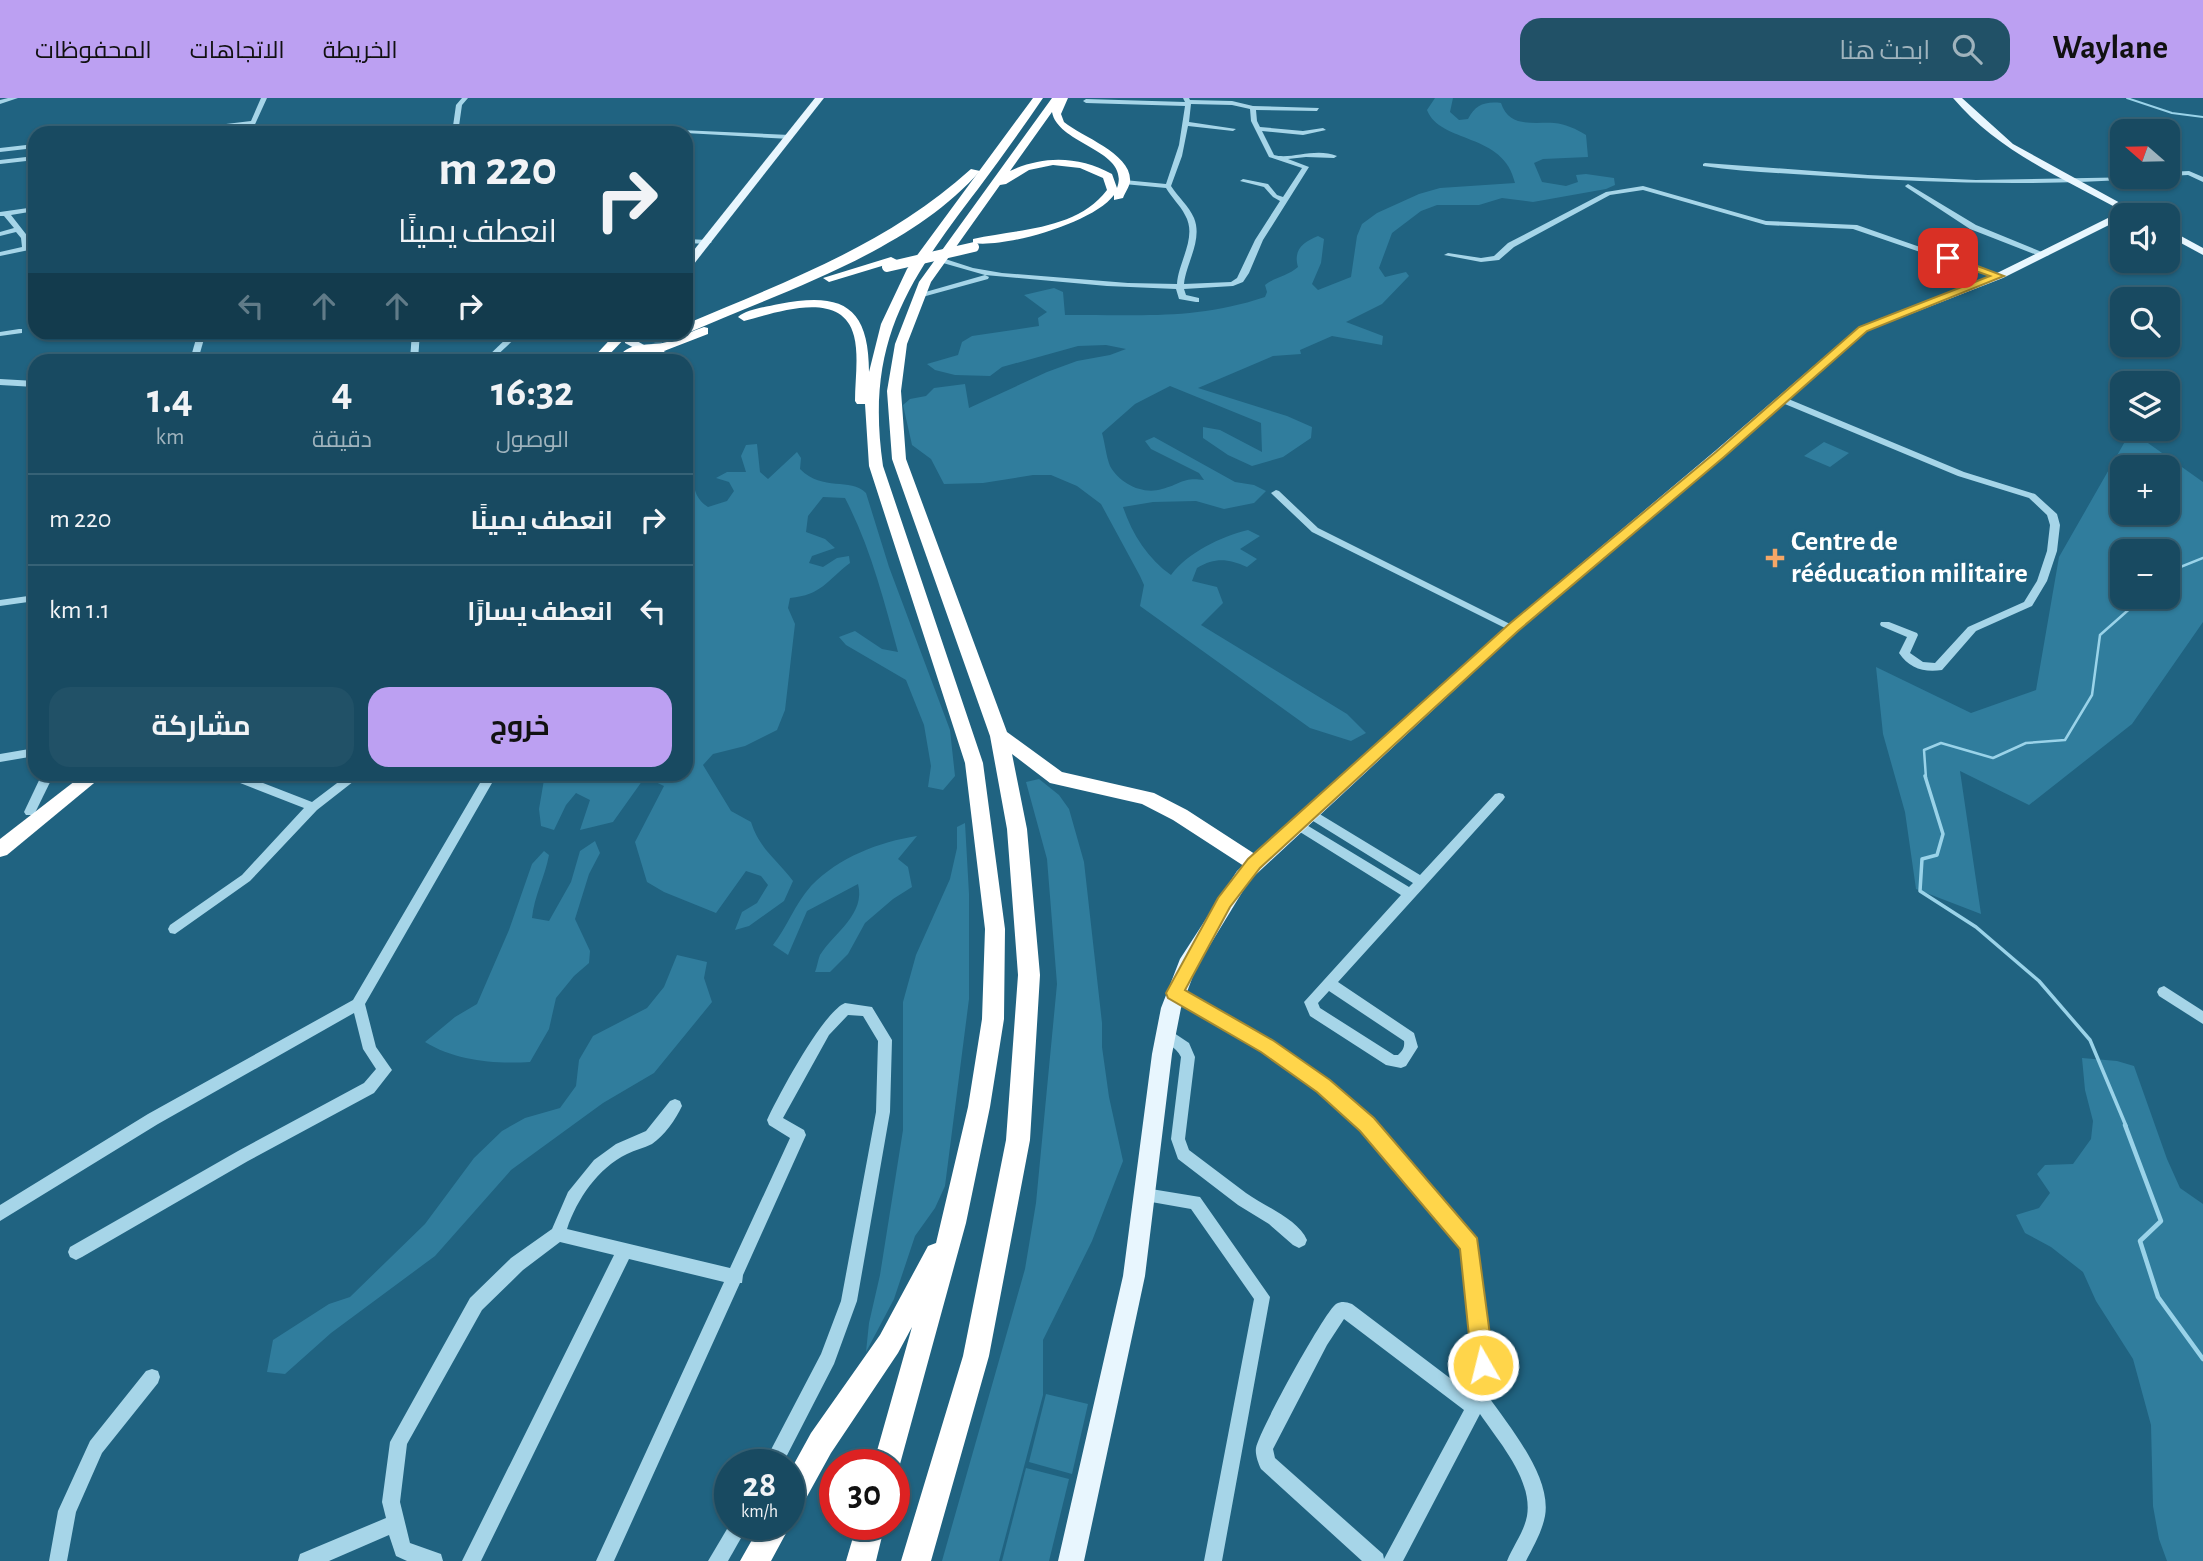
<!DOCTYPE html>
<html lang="ar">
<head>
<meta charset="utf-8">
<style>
	body { margin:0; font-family:"Alegreya Sans",Cairo,sans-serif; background:#215167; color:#f1f3f6; direction:rtl; height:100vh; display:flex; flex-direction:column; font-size:26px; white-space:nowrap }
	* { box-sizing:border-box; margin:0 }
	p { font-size:23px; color:#9fb3bd }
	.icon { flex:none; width:38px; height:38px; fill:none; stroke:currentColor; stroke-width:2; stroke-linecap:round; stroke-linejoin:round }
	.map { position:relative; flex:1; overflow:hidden; direction:ltr }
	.drawer { position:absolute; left:28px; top:256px; width:665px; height:427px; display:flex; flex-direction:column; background:#184a61; border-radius:21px; box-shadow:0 2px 5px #0004,0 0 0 2px #366276; direction:rtl }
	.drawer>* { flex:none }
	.top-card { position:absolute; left:28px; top:28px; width:665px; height:214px; border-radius:21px; box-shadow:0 2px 5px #0004,0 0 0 2px #366276; direction:rtl; background:#184a61; color:#f1f3f6; overflow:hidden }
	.needle { width:46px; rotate:290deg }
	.fabs { position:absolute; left:2110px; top:21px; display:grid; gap:14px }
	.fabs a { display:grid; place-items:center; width:70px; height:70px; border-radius:14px; background:#184a61; box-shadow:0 2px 5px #0004,0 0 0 2px #366276; font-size:35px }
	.speed { position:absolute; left:714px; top:1351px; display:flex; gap:14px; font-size:35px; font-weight:700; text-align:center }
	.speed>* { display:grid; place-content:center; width:91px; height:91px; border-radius:50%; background:#184a61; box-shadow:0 2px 5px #0004,0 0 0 2px #366276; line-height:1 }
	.speed small { font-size:18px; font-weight:400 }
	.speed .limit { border:10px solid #d22; background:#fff; color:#111 }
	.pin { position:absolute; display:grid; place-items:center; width:60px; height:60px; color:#fff; margin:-30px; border-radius:14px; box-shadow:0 4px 10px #0006 }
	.me { position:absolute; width:77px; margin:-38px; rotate:352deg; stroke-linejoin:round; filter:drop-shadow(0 0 5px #0008) }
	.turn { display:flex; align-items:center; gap:24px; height:147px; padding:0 21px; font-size:32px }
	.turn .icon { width:91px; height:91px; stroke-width:2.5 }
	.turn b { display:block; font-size:49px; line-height:60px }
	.lanes { display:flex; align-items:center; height:66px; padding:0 21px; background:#0003; justify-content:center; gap:35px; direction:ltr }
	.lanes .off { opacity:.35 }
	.eta { display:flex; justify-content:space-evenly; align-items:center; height:119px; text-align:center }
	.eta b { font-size:42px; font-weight:700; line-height:49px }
	.cta { display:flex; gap:14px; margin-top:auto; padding:14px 21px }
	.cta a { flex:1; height:80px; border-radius:21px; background:#bca0f2; color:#111; font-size:28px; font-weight:700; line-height:80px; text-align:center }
	.cta a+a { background:#215167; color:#f1f3f6 }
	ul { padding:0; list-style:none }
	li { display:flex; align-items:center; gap:21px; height:91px; padding:0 21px; border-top:2px solid #366276 }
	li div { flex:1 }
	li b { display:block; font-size:26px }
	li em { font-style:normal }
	header { display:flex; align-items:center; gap:42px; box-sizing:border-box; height:98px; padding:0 35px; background:#bca0f2; color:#111 }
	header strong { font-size:33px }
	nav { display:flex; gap:38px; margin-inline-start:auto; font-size:24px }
	.search { width:490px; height:63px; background:#215167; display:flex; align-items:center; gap:18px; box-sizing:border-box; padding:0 24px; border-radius:21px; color:#9fb3bd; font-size:26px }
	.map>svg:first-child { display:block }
</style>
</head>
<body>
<header>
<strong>Waylane</strong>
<div class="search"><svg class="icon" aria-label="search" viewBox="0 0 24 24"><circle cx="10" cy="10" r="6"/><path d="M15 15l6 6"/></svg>ابحث هنا</div>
<nav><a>الخريطة</a><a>الاتجاهات</a><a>المحفوظات</a></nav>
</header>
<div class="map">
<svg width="2203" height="1463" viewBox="0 0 2203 1463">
	<rect width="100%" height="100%" fill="#206381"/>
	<g fill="#307d9d" fill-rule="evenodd">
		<path d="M1435,0H1453L1450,14L1459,22L1468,21C1475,7 1485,3 1501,5C1509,30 1533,24 1554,25C1566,26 1576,31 1586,37L1588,59L1543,61L1534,65L1542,84L1566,88L1578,84L1576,77L1586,76L1614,80L1615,87L1606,91L1533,104L1502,100L1479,107H1437L1421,113L1392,135L1379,170L1385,179L1406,174L1409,178L1382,206L1346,224L1383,238L1382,247L1332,238L1300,252L1301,256L1273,258L1198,290L1287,318L1312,329L1311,340L1283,359L1252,368L1228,357L1203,340V329L1220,332L1262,354L1261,325L1170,288L1135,306L1102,335C1105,345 1106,358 1110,368C1120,386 1143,397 1162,391C1182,386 1182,379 1204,382L1199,375L1151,351L1145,343L1154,339L1235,384L1254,387L1266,393L1254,405L1224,411L1196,403L1153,404L1123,409C1132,436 1148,461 1171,477C1187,455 1222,438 1248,432L1260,438L1240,451L1257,461L1247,469C1228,461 1216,459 1197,470L1192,483L1217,489L1223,505L1201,527L1347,616L1366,635L1351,643L1310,630L1140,508L1144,487L1140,478L1101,406L1077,388L1051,377H1033L983,385L944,386L931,361L912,347L903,307L910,301L926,298L934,290L965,286L969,310L1047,274L1077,263L1110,257L1126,251L1106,247L1078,248L1002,269L990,278L955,277L935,272L927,266L958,257L962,244L972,238L1039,228L1038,220L1047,214L1024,197L1054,190L1063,194L1065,217C1139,216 1193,223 1265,199L1267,194L1265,187C1275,179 1288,178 1298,169C1293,152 1303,144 1318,138L1324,141L1321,165L1312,186L1318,192L1351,179L1357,138L1362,126L1377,115L1419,96L1440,90L1515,85C1504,34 1440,46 1427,12Z"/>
		<path d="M2131,333L2203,384V524L2132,626L2029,707L1960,673L1981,816L1916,791L1905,714L1883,636L1876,569L1971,615L2036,592L2059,459ZM2168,369V415H2123V369ZM2168,453V499H2123V453Z"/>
		<polygon points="1824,344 1849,355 1830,369 1804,358"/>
		<path d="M757,346L760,374L768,381L797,354L801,360L800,371C823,394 850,379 866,395L889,469L950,632L955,678L943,692L928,689L931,668L924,627L906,582L846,547L839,539L855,533L882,551L898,554C884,502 870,448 845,400L823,399L808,418L806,434L825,441L835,450L812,458L809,465L823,469L837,460L849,458L850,465C826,483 822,497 790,500L788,510L795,526L785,612L777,632L745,648L713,656L703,667L731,713L751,724C760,752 777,761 793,783L784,803L749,828L735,832L742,814L757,805L768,787L761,778L746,773L716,815L664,794L647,784L635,744L664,688L645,679L613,724L580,732L590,702L576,695L566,707L554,732L541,728L539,711L545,676H686V356C700,374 685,394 708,409L727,403L734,393L729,384L716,380L727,374H746L741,358L746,347Z"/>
		<polygon points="1039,681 1059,697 1069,711 1084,764 1102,925 1102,949 1109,999 1123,1063 1092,1143 1043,1242 1043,1297 999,1463 942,1463 1025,1171 1036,1105 1057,886 1047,761 1026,684"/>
		<polygon points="965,725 969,796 969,901 945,1088 935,1110 915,1138 894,1201 866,1254 869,1225 880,1177 903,1032 903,904 916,857 950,781 957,750 957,729"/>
		<path d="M917,738L898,761L908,769L912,789L893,801L865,825L848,856L830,874H815C817,869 818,862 820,857C834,835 866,816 858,786L807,813L788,857L773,847C787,829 795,806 811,788C839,759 879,744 917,738Z"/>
		<path d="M595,743L600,755L589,776L575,821L590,853L589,865L574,878L556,900L549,931L530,964C494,966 456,963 425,944L455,919L477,906L509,832L532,766L544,753L549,757C545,779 534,798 532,820L549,823L571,784L580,753Z"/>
		<polygon points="677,857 707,864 704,880 712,904 654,975 603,1005 511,1072 435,1158 331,1235 285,1276 267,1274 273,1242 329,1206 350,1199 425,1126 474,1060 502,1033 525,1020 560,1010 576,988 579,962 593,938 647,910 664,889"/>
		<polygon points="2082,960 2117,963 2134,968 2167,1061 2180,1090 2203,1106 2203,1463 2167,1463 2159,1441 2153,1408 2151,1327 2133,1261 2096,1203 2083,1174 2051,1149 2025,1135 2016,1117 2039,1110 2050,1095 2037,1076 2045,1067 2073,1066 2091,1041 2093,1023 2085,992"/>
		<polygon points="1046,1296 1088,1306 1072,1376 1029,1364"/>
		<polygon points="1026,1370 1069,1381 1049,1463 1002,1463"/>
	</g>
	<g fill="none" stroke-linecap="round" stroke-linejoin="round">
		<polyline stroke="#9ad3e9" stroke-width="2" points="2127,0 2172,15 2203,19"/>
		<g stroke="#9ad3e9" stroke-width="2.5">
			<polyline points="2168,474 2203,460"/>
			<polyline points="1926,680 1924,652 1941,645 1993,660 2026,645 2065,642 2092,597 2100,537 2143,499"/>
		</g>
		<polyline stroke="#9ad3e9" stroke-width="3.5" points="1925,678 1943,736 1937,757 1922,761 1920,793 1976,829 2039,883 2090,942 2126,1028"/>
		<polyline stroke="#9ad3e9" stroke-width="4.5" points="2125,1027 2161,1123 2140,1143 2158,1199 2203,1261"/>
		<polyline stroke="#417a94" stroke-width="13" stroke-dasharray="13 7" stroke-linecap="butt" points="634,262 668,245"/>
		<g fill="#a6d5e8" fill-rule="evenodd">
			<polygon points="8,0 18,0 0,6 0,2"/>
			<polygon points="261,0 267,0 251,35 245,35 249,26 171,35 151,35 251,23"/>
			<polygon points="462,0 468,0 462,7 458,35 452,35 456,7"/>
			<path d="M1183,0H1189L1190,2L1232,3L1253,8L1319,10L1317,13L1256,12L1257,23L1260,29L1303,33L1323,30L1326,32L1303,37L1262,33L1274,57C1291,62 1315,49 1337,58L1334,60L1306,59L1288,61L1309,69L1263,142L1249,175L1243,184L1233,188L1184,191L1186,197L1199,200V204H1196L1179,201L1176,191L1107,188L985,177L989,179L988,181L915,201V197L985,177L936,163L935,161L939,159L973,170L1002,175L1128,185L1177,186C1178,164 1198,139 1185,117C1180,107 1171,99 1166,90L1124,86L1121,84L1124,82L1166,86L1179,47L1185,8L1086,5L1083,3L1086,1L1185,4ZM1191,6L1232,7L1250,11L1251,23L1269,59L1302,70L1283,99L1277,97L1268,86L1243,81L1240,83L1264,89L1273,99L1280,103L1255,142L1237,180L1231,184L1184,186C1186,165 1203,142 1194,120C1189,108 1178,99 1171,88L1182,58L1188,28L1233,33L1236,31L1189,24Z"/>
			<polygon points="635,30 790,37 793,39 790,41 686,35 584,35 587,33"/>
			<polygon points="35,46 35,50 0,54 0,50"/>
			<polygon points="35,58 35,62 0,66 0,62"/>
			<path d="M1705,65L1868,77L1976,82L2142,79L2139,81C2034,88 1930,85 1825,78C1784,75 1743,74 1703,68V66Z"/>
			<polygon points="2168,74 2189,73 2203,79 2203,84 2188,77 2168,78"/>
			<polygon points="1908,86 1976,127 2049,157 2042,159 1970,131 1906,89 1905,88"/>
			<polygon points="1643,88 1766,123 1857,127 2003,178 1996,180 1853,131 1766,127 1643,92 1610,97 1514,149 1499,162 1481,164 1444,157 1448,155 1481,160 1494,158 1508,145 1606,94"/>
			<polygon points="35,109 35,113 11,117 29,140 29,152 0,158 0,154 22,149 21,140 16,134 0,138 0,134 14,130 4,118 0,118 0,114"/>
			<polygon points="686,141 708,142 712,144 708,146 686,145"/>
			<polygon points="19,231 22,231 22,235 0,238 0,234"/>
			<polygon points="198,234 206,234 198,262 190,262"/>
			<polygon points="412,234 420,234 418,262 410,262"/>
			<polygon points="513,234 522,234 492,262 484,262"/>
			<polygon points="0,281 35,283 35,289 0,287"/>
			<path d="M1780,300H1786L1964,374L2035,396L2057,416L2060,427L2057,453L2047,483L2032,508L1976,533L1942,572C1924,575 1909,570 1899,555L1907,539L1881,528L1880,526L1881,524H1889L1917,535L1918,537L1910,555L1923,564L1935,565L1968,529L2024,504L2037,483L2047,453L2050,427L2047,417L2029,400L1958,378L1780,304Z"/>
			<polygon points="1276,392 1279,393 1318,430 1518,530 1517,532 1509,532 1312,434 1273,397 1271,395"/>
			<polygon points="35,497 35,503 0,508 0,502"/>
			<polygon points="35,650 35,658 0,664 0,656"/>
			<polygon points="42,676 54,676 34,717 26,717 24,714"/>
			<polygon points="223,676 240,676 312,704 349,676 363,676 317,712 250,783 175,836 170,835 168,831 170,827 242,777 304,710 225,679"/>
			<polygon points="482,676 494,676 492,685 365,906 376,949 392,972 374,995 248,1063 82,1159 76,1162 70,1159 68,1154 70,1149 238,1053 364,985 376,971 363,951 354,915 158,1026 0,1123 0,1107 148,1016 353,902 480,685"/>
			<path d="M1499,695L1503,696L1505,699L1503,702L1338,884L1414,935L1418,949L1406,968L1401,970L1386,967L1310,918L1304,904L1401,797L1292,729L1290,726L1292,723H1300L1409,789L1413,785L1305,718L1303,715L1305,712H1313L1420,777L1495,696ZM1329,893L1404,943C1405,950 1402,953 1398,957H1394L1320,910L1318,905Z"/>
			<polygon points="2164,888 2203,913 2203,926 2159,898 2157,894 2159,890"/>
			<path d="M1175,889L1273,944L1328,983L1372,1021L1476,1142L1478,1147L1491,1286L1488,1298C1509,1328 1552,1379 1545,1418C1542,1434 1533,1449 1526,1463H1507C1513,1448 1524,1434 1527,1418C1533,1382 1499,1344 1480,1316L1403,1463H1362L1261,1371C1258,1365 1255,1356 1256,1350C1258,1335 1325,1213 1336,1206C1342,1203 1346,1204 1352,1206L1471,1296L1475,1286L1462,1150L1362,1031L1318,993L1263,952L1170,899L1168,895L1170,891ZM1344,1221L1464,1312L1384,1461L1383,1456L1275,1360L1273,1351L1327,1247Z"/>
			<path d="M845,905L872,909L892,942L890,1014L857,1203L834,1266L782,1367H763L821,1256L841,1203L876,1014L878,943L863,918L848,917L829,937L783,1020L804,1032L806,1037L743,1177L742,1185H740L614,1463H596L724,1184L629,1161L481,1463H462L614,1157L560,1144L523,1172L482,1212L407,1346L400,1404L410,1445L441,1456L443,1463H407L396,1458L389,1437L329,1463H298L300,1456L386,1420L382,1404L390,1344L470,1200L511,1160L552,1131L568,1094L594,1062L616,1046L646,1033L670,1003L675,1001L680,1003L682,1008C676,1021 664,1038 652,1046C644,1050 635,1052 627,1056C598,1070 577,1101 567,1131L730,1170L790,1040L769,1027L767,1022C778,998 823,914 845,905Z"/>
			<path d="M1165,929L1189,945L1195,959L1185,1041L1189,1052C1208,1066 1227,1081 1246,1095C1264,1108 1298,1121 1307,1142L1305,1147L1299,1150L1293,1147L1269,1126L1238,1107L1178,1061L1171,1041L1181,959C1176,948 1163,945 1158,935L1160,931Z"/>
			<polygon points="1145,1090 1200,1099 1270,1199 1222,1463 1204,1463 1254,1201 1191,1111 1140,1102 1137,1097 1140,1092"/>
			<polygon points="152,1271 158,1273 160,1279 158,1285 102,1355 76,1414 67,1463 49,1463 58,1413 90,1343 146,1273"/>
			<polygon points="730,1426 749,1426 728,1463 708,1463"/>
		</g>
		<g fill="#e8f6fe" fill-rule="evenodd">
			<polygon points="815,0 824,0 690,171 686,172 686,162"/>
			<path d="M1953,0H1962L2013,46L2142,117H2123V120L2003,180L1867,233L1518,533L1249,783L1196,870L1181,910L1172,956L1145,1178L1084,1463H1058L1123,1178L1152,956L1161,910L1180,861L1237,773L1508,527L1715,353L1859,229L1995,176L2122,113C2062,80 1998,53 1953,0Z"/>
			<polygon points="2168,131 2203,150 2203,157 2168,138"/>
			<polygon points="624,234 636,234 635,242 646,248 646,252 638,252 625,245"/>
			<path d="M640,234H680L681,236C672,242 649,240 640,234Z"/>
		</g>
		<g fill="#fff" fill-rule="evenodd">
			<path d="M1033,0H1043C1022,31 1000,61 978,91C907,184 865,245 883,368L983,665L1005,831L1004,921L990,1009L966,1125L897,1377L894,1378V1367H873L912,1229L898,1255L831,1355L799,1413L789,1417V1375L811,1335L880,1237L928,1148L936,1145L968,1009L982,921L985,831L965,665L869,368L865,306H857L855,303C855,282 859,258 854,238C842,190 776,215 744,223L738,219C747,211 766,209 779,206C841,194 869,207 869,274L881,226L907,171Z"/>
			<path d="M1052,0H1068L1061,16L1064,24C1082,39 1133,56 1130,84C1129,89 1125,95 1123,100L1114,102V97C1093,125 1006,150 973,145V141C1018,131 1077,132 1107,92L1103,80L1080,70L1053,67L1029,72L1006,86L1000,87L931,184L907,246L901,293L906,361L1007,634L1062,674L1154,695L1187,712L1261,760L1264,765L1261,770L1254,773L1247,770L1173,722L1142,706L1050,685L1012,656L1027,731L1040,877L1030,1042L989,1258L931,1463H901L963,1258L1006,1042L1018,877L1007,731L990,638L892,361L887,293L895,246L919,184ZM1052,14C1058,47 1131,52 1117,90L1112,76C1079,58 1044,57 1010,73Z"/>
			<path d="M971,71L980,73C910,153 786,192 690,234H685L686,226C789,182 887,147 971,71Z"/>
			<polygon points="891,159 897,162 895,164 829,184 823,180"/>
			<path d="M704,229L708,230V236L664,253L666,256L665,259L660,260L643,254L630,262H618C626,242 650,249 667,244C680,240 691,233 704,229Z"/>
			<polygon points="617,234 631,234 604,262 591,262"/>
			<polygon points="84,676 105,676 7,757 0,759 0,741"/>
			<polygon points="789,1421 791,1426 771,1463 740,1463 761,1426 789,1426"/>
			<polygon points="857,1426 885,1426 876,1463 846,1463"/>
		</g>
		<polyline stroke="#fff" stroke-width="10" points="887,169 974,149"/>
	</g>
	<polygon fill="#ffd54a" stroke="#a68a30" stroke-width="2" points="1944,158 1951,158 2004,178 1867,233 1724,359 1518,533 1260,770 1230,809 1185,892 1274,943 1330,982 1374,1020 1477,1140 1494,1267 1491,1275 1483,1278 1475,1275 1472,1267 1460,1151 1360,1033 1317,994 1261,954 1168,900 1166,895 1218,800 1248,761 1508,527 1716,354 1859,229 1990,178 1944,162"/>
	<path fill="#f5a767" stroke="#206381" stroke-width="2.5" d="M1771.5 449.5h7v7h7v7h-7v7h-7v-7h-7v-7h7z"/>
	<g text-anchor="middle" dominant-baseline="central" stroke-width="7" stroke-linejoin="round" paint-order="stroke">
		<g font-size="28" font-weight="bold" fill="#fff" stroke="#206381" text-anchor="start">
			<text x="1791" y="444">Centre de<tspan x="1791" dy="32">rééducation militaire</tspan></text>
		</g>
	</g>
</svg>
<div class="fabs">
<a><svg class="needle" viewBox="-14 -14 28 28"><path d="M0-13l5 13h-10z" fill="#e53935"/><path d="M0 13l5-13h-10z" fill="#9fb3bd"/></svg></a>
<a><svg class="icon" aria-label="sound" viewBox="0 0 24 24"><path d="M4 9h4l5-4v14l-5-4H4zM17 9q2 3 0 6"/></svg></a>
<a><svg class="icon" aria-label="search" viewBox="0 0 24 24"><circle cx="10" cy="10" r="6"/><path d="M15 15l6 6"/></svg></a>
<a><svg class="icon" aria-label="layers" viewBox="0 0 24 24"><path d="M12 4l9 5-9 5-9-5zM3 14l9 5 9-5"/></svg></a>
<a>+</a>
<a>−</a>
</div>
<div class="speed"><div>28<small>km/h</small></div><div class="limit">30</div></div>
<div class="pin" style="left:1948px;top:160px;background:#d93025"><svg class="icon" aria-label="arrive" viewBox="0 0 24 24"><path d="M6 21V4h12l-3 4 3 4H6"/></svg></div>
<svg class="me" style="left:1483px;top:1267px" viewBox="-20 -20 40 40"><circle r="17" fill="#ffd54a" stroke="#fff" stroke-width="3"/><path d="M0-11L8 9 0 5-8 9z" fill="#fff"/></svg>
<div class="top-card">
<div class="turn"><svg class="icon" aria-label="right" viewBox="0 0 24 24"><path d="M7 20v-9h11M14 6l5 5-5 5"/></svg><div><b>220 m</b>انعطف يمينًا</div></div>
<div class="lanes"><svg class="icon off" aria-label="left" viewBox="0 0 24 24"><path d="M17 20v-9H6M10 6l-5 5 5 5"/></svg><svg class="icon off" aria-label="ahead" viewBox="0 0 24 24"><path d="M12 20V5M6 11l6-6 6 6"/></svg><svg class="icon off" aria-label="ahead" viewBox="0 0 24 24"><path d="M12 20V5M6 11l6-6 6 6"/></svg><svg class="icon" aria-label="right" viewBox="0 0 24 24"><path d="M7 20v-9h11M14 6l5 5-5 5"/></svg></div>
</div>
<section class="drawer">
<div class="eta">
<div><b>16:32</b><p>الوصول</p></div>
<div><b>4</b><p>دقيقة</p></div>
<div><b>1.4</b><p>km</p></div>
</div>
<ul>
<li><svg class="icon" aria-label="right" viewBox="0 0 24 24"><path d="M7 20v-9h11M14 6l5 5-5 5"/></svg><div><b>انعطف يمينًا</b></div><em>220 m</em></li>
<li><svg class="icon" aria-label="left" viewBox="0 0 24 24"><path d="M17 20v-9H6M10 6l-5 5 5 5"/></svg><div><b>انعطف يسارًا</b></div><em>1.1 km</em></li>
</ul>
<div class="cta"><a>خروج</a><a>مشاركة</a></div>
</section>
</div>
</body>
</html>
